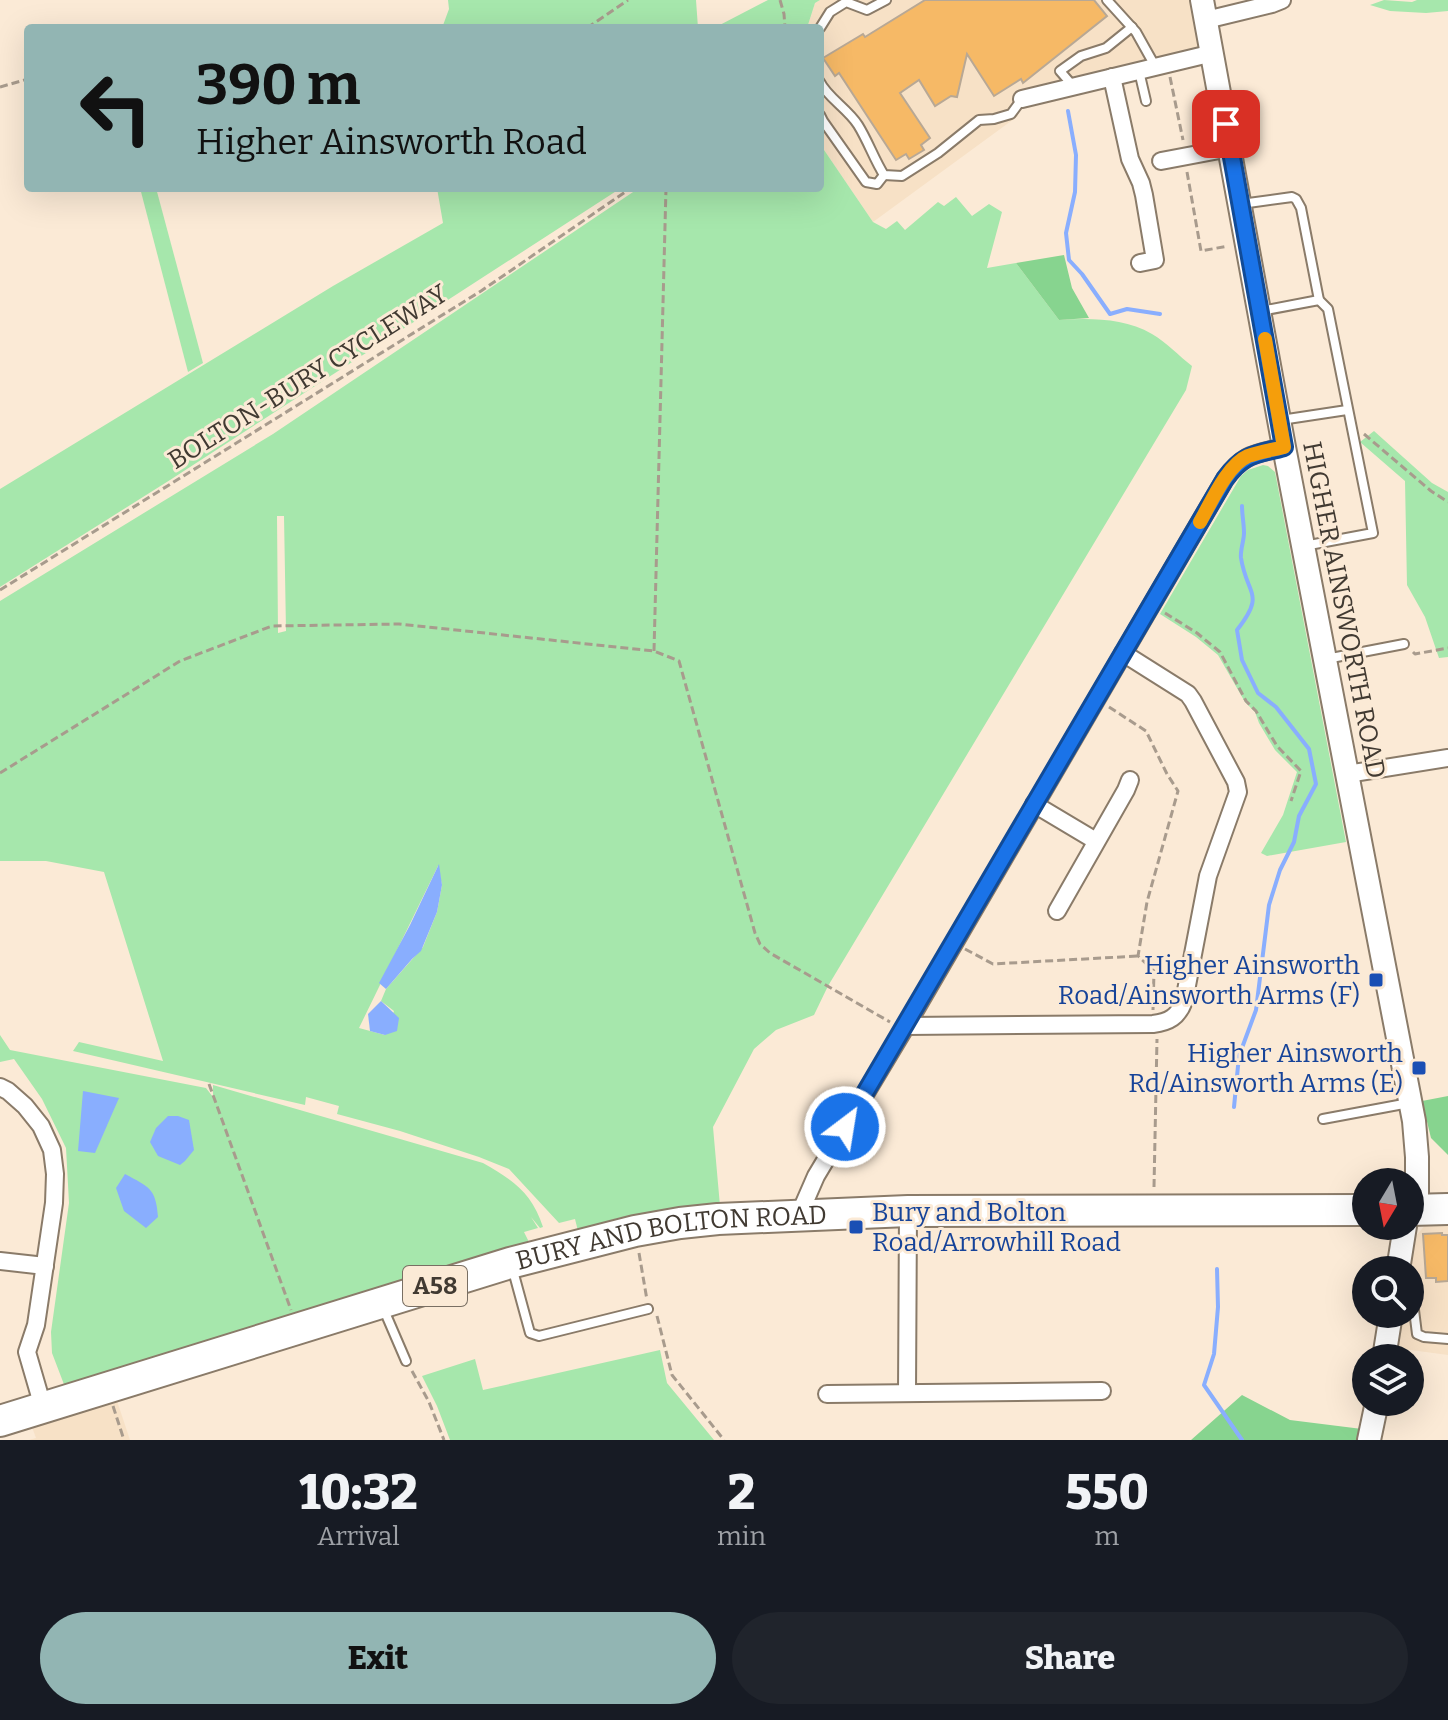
<!DOCTYPE html>
<html lang="en">
<head>
<meta charset="utf-8">
<style>
	body { margin:0; font-family:Bitter,serif; background:#20242c; color:#f1f3f6; height:100vh; display:flex; flex-direction:column; font-size:30px; white-space:nowrap }
	* { box-sizing:border-box; margin:0 }
	p { font-size:26px; color:#9ea1a6 }
	.icon { flex:none; width:44px; height:44px; fill:none; stroke:currentColor; stroke-width:2; stroke-linecap:round; stroke-linejoin:round }
	.map { position:relative; height:1440px; overflow:hidden }
	.sheet { display:flex; flex-direction:column; background:#171b24; flex:1 }
	.sheet>* { flex:none }
	.banner { position:absolute; left:24px; top:24px; width:800px; height:168px; border-radius:8px; box-shadow:0 8px 32px #0002; background:#92b5b3; color:#111; overflow:hidden }
	.needle { width:52px; rotate:190deg }
	.controls { position:absolute; left:1352px; top:1168px; display:grid; gap:16px }
	.controls a { display:grid; place-items:center; width:72px; height:72px; border-radius:50%; background:#171b24; box-shadow:0 8px 32px #0002; font-size:40px }
	.pin { position:absolute; display:grid; place-items:center; width:68px; height:68px; color:#fff; margin:-34px; border-radius:16px; box-shadow:0 4px 12px #0006 }
	.me { position:absolute; width:88px; margin:-44px; rotate:31deg; stroke-linejoin:round; filter:drop-shadow(0 0 6px #0008) }
	.turn { display:flex; align-items:center; gap:28px; height:168px; padding:0 40px; font-size:36px }
	.turn .icon { width:104px; height:104px; stroke-width:2.5 }
	.turn b { display:block; font-size:56px; line-height:68px }
	.eta { display:flex; justify-content:space-evenly; align-items:center; height:136px; text-align:center }
	.eta b { font-size:48px; font-weight:800; line-height:56px }
	.button { display:flex; gap:16px; margin-top:auto; padding:16px 40px }
	.button a { flex:1; height:92px; border-radius:48px; background:#92b5b3; color:#111; font-size:32px; font-weight:800; line-height:92px; text-align:center }
	.button a+a { background:#20242c; color:#f1f3f6 }
	.map>svg:first-child { display:block }
</style>
</head>
<body>
<div class="map">
<svg width="1448" height="1440" viewBox="0 0 1448 1440">
	<rect width="100%" height="100%" fill="#fbead6"/>
	<g fill="#f7e1c6">
		<polygon points="820,0 1193,0 1202,50 1015,92 1018,116 873,222 820,144 820,28 807,28 815,3"/>
		<polygon points="1427,1223 1448,1223 1448,1355 1396,1348 1402,1314 1410,1314 1410,1270 1416,1236"/>
		<polygon points="117,1401 130,1440 29,1440 36,1438 32,1427"/>
	</g>
	<g fill="#a6e7ac" fill-rule="evenodd">
		<polygon points="448,0 696,0 698,28 442,28 449,9"/>
		<polygon points="768,0 820,0 815,3 807,28 714,28"/>
		<polygon points="1384,0 1412,2 1417,0 1448,0 1448,11 1426,13 1390,11 1370,5"/>
		<path d="M820,144L873,222L886,229L897,221L905,230L938,202L944,206L956,197L972,216L989,204L1002,212L987,268L1016,263L1059,320C1090,318 1124,318 1152,334C1166,342 1179,356 1192,366L1186,390L828,986L814,1015L776,1030L754,1049L713,1127L720,1206L660,1211L618,1218L578,1231L575,1219L559,1223L509,1169L479,1157L400,1131L337,1114L339,1106L306,1097L305,1105L73,1051L79,1042L163,1061L104,872L46,861H0V601L273,434L639,188H820ZM277,516H284L286,631L278,633ZM438,866L442,885L437,912L423,947L386,989L381,1001L394,1011L385,1035L359,1028Z"/>
		<polygon points="140,188 156,188 203,363 188,372"/>
		<polygon points="437,188 621,188 170,480 0,587 0,489 333,286 443,223"/>
		<polygon points="1374,431 1432,483 1448,492 1448,657 1439,658 1425,617 1407,585 1405,481 1360,442"/>
		<polygon points="1263,465 1268,466 1275,472 1346,842 1267,856 1261,853 1283,815 1297,772 1275,750 1259,723 1255,712 1245,702 1218,655 1196,637 1160,614 1241,476 1248,470"/>
		<path d="M0,1035L10,1050L206,1088L213,1097V1085L483,1163C513,1180 532,1193 543,1227L540,1228L531,1217L538,1228L524,1232L530,1244L65,1387L52,1353L51,1332L69,1203L66,1148L42,1099L14,1059L0,1062Z"/>
		<polygon points="660,1350 667,1383 714,1440 450,1440 437,1406 422,1376 475,1359 483,1390"/>
	</g>
	<g fill="#87d48f">
		<polygon points="1064,255 1072,288 1089,318 1059,320 1016,263"/>
		<polygon points="1448,1096 1448,1155 1431,1138 1422,1101"/>
		<polygon points="1242,1395 1290,1420 1362,1429 1359,1440 1191,1440"/>
	</g>
	<g fill="#89aefe">
		<polygon points="439,864 442,885 437,912 421,951 412,959 386,989 379,983 410,925"/>
		<polygon points="381,1001 399,1018 397,1031 385,1035 370,1031 368,1014"/>
		<polygon points="83,1091 119,1098 95,1153 78,1151"/>
		<polygon points="168,1116 178,1116 189,1120 194,1150 185,1161 180,1165 158,1156 150,1142 156,1128"/>
		<path d="M125,1174C149,1187 156,1188 158,1217L146,1228L124,1211L116,1188Z"/>
	</g>
	<g fill="none" stroke-linecap="round" stroke-linejoin="round">
		<g stroke="#89aefe" stroke-width="4">
			<polyline points="1068,111 1076,155 1075,192 1066,233 1069,260 1082,274 1110,314 1127,309 1160,314"/>
			<path d="M1234,1107L1239,1056L1256,1010L1269,905L1280,870L1294,842L1299,816L1316,784L1309,749L1276,707L1258,693L1242,660L1237,630C1266,593 1247,596 1241,558C1240,550 1244,541 1244,533C1244,524 1242,515 1242,506"/>
			<polyline points="1217,1269 1218,1307 1214,1354 1204,1385 1242,1440"/>
		</g>
	</g>
	<g fill="#f6b966" stroke="#b8a895" stroke-width="2">
		<polygon points="925,0 1094,0 1107,16 1023,83 1021,79 994,96 967,54 957,97 951,96 935,106 919,80 900,93 930,138 921,145 924,150 909,159 906,154 896,160 839,73 835,76 823,58 863,34 865,37"/>
		<polygon points="1442,1233 1442,1235 1448,1235 1448,1281 1436,1282 1436,1278 1426,1278 1423,1234"/>
	</g>
	<g fill="none" stroke-linecap="round" stroke-linejoin="round">
		<defs>
			<g id="lane">
				<polyline points="1107,0 1136,32 1155,66"/>
				<polyline points="820,28 830,12 846,2 867,10 886,0"/>
				<polyline points="1139,71 1146,101"/>
				<path d="M820,82C827,97 848,109 858,125C868,141 874,159 884,175L902,176L938,153L979,120L994,119L1011,114L1022,99"/>
				<polyline points="1073,86 1060,71 1081,56 1106,48 1132,27"/>
				<polyline points="820,115 823,121 866,182 877,184 884,175"/>
				<polyline points="1241,204 1292,197 1296,199 1301,208 1319,300 1328,309 1373,533 1304,546"/>
				<polyline points="1261,311 1319,300"/>
				<polyline points="1281,420 1347,410"/>
				<polyline points="1326,659 1404,644"/>
				<polyline points="1323,1119 1409,1103"/>
				<polyline points="512,1267 530,1333 539,1336 648,1309"/>
				<polyline points="1410,1309 1414,1310 1417,1334 1424,1337 1448,1339"/>
				<polyline points="384,1310 406,1361"/>
			</g>
			<g id="street">
				<polyline points="1206,20 1272,4 1282,0"/>
				<polyline points="1112,77 1130,159 1141,183 1144,195 1155,260 1140,263"/>
				<polyline points="1022,99 1213,53"/>
				<polyline points="1161,161 1230,148"/>
				<polyline points="1347,774 1448,758"/>
				<polyline points="1034,804 1096,841"/>
				<polyline points="1057,911 1126,790 1130,780"/>
				<path d="M906,1026L1153,1024C1169,1022 1178,1017 1184,1001L1208,876L1238,792L1236,782L1193,701L1188,694L1123,653"/>
				<polyline points="0,1087 8,1091 25,1106 41,1126 52,1150 55,1174 54,1203 36,1325 27,1352 43,1407"/>
				<path d="M799,1215L816,1176L906,1026L1225,479C1244,453 1255,454 1284,447"/>
				<polyline points="0,1261 45,1266"/>
				<polyline points="907,1393 908,1211"/>
				<polyline points="827,1394 1102,1391"/>
			</g>
			<g id="secondary">
				<polyline points="1202,0 1284,447 1414,1121 1417,1157 1417,1210"/>
				<polyline points="1398,1270 1405,1226"/>
				<polyline points="1384,1358 1391,1314"/>
				<polyline points="1369,1440 1377,1402"/>
			</g>
			<g id="highway">
				<polyline points="1410,1210 1448,1209"/>
				<path id="s1" d="M0,1421L510,1263L635,1231L680,1223L718,1219L908,1211L1366,1210"/>
			</g>
		</defs>
		<use href="#lane" stroke="#8a7b69" stroke-width="12"/>
		<use href="#street" stroke="#8a7b69" stroke-width="20"/>
		<use href="#secondary" stroke="#8a7b69" stroke-width="26"/>
		<use href="#highway" stroke="#8a7b69" stroke-width="34"/>
		<g stroke="#a89b8d" stroke-width="3" stroke-dasharray="8 4" stroke-linecap="butt">
			<polyline points="780,0 784,14 785,28"/>
			<polyline points="587,28 628,0"/>
			<polyline points="1170,77 1183,140"/>
			<polyline points="0,87 28,79"/>
			<polyline points="1187,172 1201,251 1228,246"/>
			<polyline points="1364,434 1431,491 1448,502"/>
			<polyline points="0,590 481,291 631,188"/>
			<polyline points="1165,613 1197,633 1220,652 1246,701 1256,711 1277,746 1301,771 1291,801"/>
			<polyline points="654,651 666,188"/>
			<polyline points="1413,652 1415,654 1448,648"/>
			<polyline points="1109,707 1146,731 1167,774 1178,791 1147,902 1138,956 1154,971 1153,1010"/>
			<polyline points="0,773 180,661 272,626 399,624 654,651 679,661 755,933 760,944 770,953 890,1022"/>
			<polyline points="965,949 993,964 1138,956"/>
			<polyline points="209,1084 291,1310"/>
			<polyline points="1154,1187 1157,1039"/>
			<polyline points="639,1253 647,1300"/>
			<polyline points="657,1316 672,1375 724,1440"/>
			<polyline points="412,1371 429,1402 444,1440"/>
			<polyline points="113,1406 124,1440"/>
		</g>
		<use href="#lane" stroke="#fff" stroke-width="8"/>
		<use href="#street" stroke="#fff" stroke-width="16"/>
		<use href="#secondary" stroke="#fff" stroke-width="22"/>
		<use href="#highway" stroke="#fff" stroke-width="30"/>
	</g>
	<g fill="none" stroke-linecap="round" stroke-linejoin="round">
		<defs>
			<path id="route" d="M845,1127L1225,479C1244,453 1255,455 1284,447L1226,124"/>
		</defs>
		<use href="#route" stroke="#114b97" stroke-width="20"/>
		<use href="#route" stroke="#1a73e8" stroke-width="14"/>
		<path stroke="#f59e0b" stroke-width="14" d="M1200,522C1211,503 1227,465 1248,456C1259,452 1272,450 1284,447L1265,339"/>
	</g>
	<g fill="#1a4fb4" stroke="#fbead6" stroke-width="3">
		<rect x="1368" y="972" width="16" height="16" rx="4"/>
		<rect x="1411" y="1060" width="16" height="16" rx="4"/>
		<rect x="848" y="1219" width="16" height="16" rx="4"/>
	</g>
	<g text-anchor="middle" dominant-baseline="central" stroke-width="6" stroke-linejoin="round" paint-order="stroke">
		<rect fill="#fbead6" stroke="#796f63" stroke-width="2" x="403" y="1266" width="64" height="40" rx="6"/>
		<g font-size="24" font-weight="bold" fill="#413a32">
			<text x="435" y="1286">A58</text>
		</g>
		<g font-size="26" fill="#413a32" stroke="#fbead6">
			<text transform="translate(308 377) rotate(-32)">BOLTON-BURY CYCLEWAY</text>
			<text transform="translate(1344 610) rotate(79)">HIGHER AINSWORTH ROAD</text>
			<text stroke="none"><textPath href="#s1" startOffset="698">BURY AND BOLTON ROAD</textPath></text>
		</g>
		<g font-size="26" fill="#164399" stroke="#fbead6" text-anchor="end">
			<text x="1360" y="965">Higher Ainsworth<tspan x="1360" dy="30">Road/Ainsworth Arms (F)</tspan></text>
			<text x="1403" y="1053">Higher Ainsworth<tspan x="1403" dy="30">Rd/Ainsworth Arms (E)</tspan></text>
			<text x="872" y="1212" text-anchor="start">Bury and Bolton<tspan x="872" dy="30">Road/Arrowhill Road</tspan></text>
		</g>
	</g>
</svg>
<div class="controls">
<a><svg class="needle" viewBox="-14 -14 28 28"><path d="M0-13l5 13h-10z" fill="#e53935"/><path d="M0 13l5-13h-10z" fill="#9ea1a6"/></svg></a>
<a><svg class="icon" aria-label="search" viewBox="0 0 24 24"><circle cx="10" cy="10" r="6"/><path d="M15 15l6 6"/></svg></a>
<a><svg class="icon" aria-label="layers" viewBox="0 0 24 24"><path d="M12 4l9 5-9 5-9-5zM3 14l9 5 9-5"/></svg></a>
</div>
<div class="pin" style="left:1226px;top:124px;background:#d93025"><svg class="icon" aria-label="arrive" viewBox="0 0 24 24"><path d="M6 21V4h12l-3 4 3 4H6"/></svg></div>
<svg class="me" style="left:845px;top:1127px" viewBox="-20 -20 40 40"><circle r="17" fill="#1a73e8" stroke="#fff" stroke-width="3"/><path d="M0-11L8 9 0 5-8 9z" fill="#fff"/></svg>
<div class="banner">
<div class="turn"><svg class="icon" aria-label="left" viewBox="0 0 24 24"><path d="M17 20v-9H6M10 6l-5 5 5 5"/></svg><div><b>390 m</b>Higher Ainsworth Road</div></div>
</div>
</div>
<section class="sheet">
<div class="eta">
<div><b>10:32</b><p>Arrival</p></div>
<div><b>2</b><p>min</p></div>
<div><b>550</b><p>m</p></div>
</div>
<div class="button"><a>Exit</a><a>Share</a></div>
</section>
</body>
</html>
